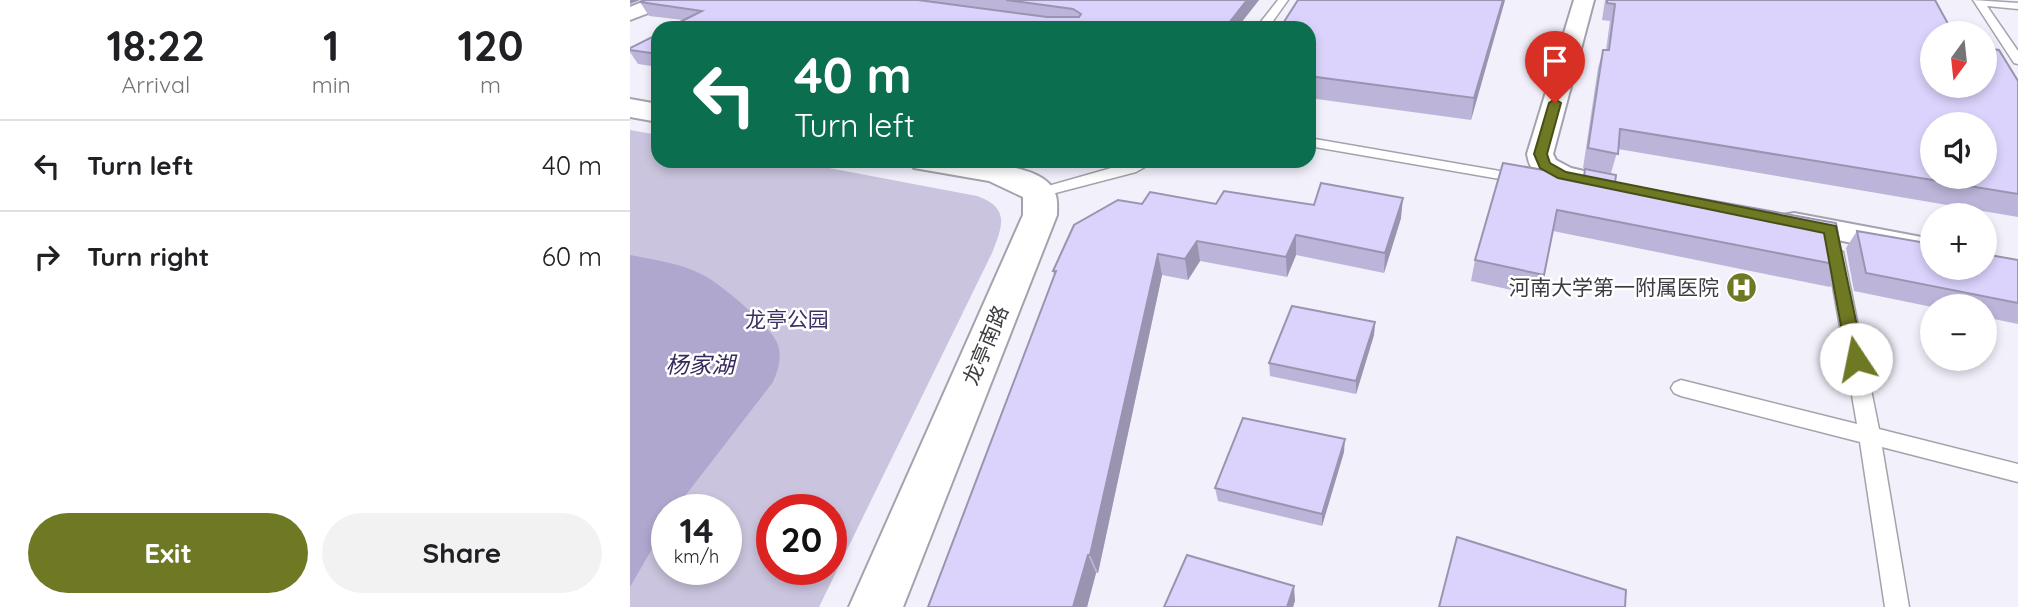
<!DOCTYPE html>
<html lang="en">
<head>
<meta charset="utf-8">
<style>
	body { margin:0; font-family:Quicksand,"Noto Sans SC",sans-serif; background:#f2f2f2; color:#202124; height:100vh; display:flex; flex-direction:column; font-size:26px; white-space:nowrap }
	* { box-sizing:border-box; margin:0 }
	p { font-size:23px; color:#757577 }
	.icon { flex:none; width:38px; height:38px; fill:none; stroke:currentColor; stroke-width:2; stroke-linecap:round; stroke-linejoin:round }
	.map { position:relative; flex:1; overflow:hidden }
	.sheet { display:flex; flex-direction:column; background:#fff; width:630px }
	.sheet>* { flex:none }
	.top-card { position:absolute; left:21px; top:21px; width:665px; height:147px; border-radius:21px; box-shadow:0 4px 10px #0003; background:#0b6e4f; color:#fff; overflow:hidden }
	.needle { width:46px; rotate:195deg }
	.buttons { position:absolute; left:1290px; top:21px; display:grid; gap:14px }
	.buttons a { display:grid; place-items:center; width:77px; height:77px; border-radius:50%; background:#fff; box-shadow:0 4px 10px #0003; font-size:35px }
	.speed { position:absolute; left:21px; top:494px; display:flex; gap:14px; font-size:35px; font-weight:700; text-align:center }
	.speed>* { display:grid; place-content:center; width:91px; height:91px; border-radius:50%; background:#fff; box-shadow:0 4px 10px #0003; line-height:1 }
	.speed small { font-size:18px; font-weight:400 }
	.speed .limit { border:10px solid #d22; background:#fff; color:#111 }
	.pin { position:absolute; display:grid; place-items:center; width:60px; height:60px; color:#fff; margin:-72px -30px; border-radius:50% 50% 50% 0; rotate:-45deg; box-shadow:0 0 7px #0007 }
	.pin .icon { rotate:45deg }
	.me { position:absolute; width:77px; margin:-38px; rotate:349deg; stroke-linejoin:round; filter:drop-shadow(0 0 5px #0008) }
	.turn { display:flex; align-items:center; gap:24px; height:147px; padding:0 28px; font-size:32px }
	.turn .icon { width:91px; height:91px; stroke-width:2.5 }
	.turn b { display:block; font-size:49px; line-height:60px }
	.eta { display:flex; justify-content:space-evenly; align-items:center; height:119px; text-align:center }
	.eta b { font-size:42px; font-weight:800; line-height:49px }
	.cta { display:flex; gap:14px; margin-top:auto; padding:14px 28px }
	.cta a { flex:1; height:80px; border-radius:42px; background:#6f7823; color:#fff; font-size:28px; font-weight:800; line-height:80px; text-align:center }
	.cta a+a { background:#f2f2f2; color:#202124 }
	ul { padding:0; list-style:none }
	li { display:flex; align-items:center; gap:21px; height:91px; padding:0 28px; border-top:2px solid #e0e0e0 }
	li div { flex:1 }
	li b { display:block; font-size:26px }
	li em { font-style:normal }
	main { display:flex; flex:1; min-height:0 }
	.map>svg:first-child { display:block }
</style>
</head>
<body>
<main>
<section class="sheet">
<div class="eta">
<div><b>18:22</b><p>Arrival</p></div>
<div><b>1</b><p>min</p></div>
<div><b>120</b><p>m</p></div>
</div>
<ul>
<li><svg class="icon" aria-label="left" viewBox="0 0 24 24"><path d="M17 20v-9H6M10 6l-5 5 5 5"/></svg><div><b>Turn left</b></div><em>40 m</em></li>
<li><svg class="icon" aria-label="right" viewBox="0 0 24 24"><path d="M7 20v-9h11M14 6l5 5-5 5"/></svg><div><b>Turn right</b></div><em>60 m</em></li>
</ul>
<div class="cta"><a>Exit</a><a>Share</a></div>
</section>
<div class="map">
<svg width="1388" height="607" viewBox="0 0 1388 607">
	<rect width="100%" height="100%" fill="#f2f0fb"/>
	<path fill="#cac4de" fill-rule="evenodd" d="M0,130L28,135V161H162L347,196C380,208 373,225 362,253L189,607H0ZM37,509H96V569H37ZM142,509H201V569H142Z"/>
	<path fill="#b0a7cf" d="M0,255C24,260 51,263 73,275C90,283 143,328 148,345C152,358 148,370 143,382L45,509H37V523L0,587Z"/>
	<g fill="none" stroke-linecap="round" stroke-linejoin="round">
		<defs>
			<g id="service">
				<polygon points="648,0 658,0 638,28 626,28"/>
				<polygon points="1343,0 1388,3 1388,9 1357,6 1388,51 1388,64 1384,63"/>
				<polygon points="679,138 893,175 900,179 893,183 679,146"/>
				<polygon points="506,161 525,161 506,172 414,196 409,198 401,193 404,190"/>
				<polygon points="1205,247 1213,252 1249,429 1388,464 1388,482 1252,447 1279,607 1255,607 1230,442 1051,396 1044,393 1041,388 1044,383 1051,380 1227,424 1197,252"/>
			</g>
			<g id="minor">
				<polygon points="17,0 45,0 42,4 0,20 0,7"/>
				<path d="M944,0H964L923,154L926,160L941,168L980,177L984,183L980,189C960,194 919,185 904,170C899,166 898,159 897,154Z"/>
				<polygon points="1164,213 1302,239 1302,259 1153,229 1149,222 1153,215"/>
			</g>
			<g id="tertiary">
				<polygon points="0,99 28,104 28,122 0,117"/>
				<path d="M279,161C310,161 413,157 425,193C428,199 427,208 427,215L273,607H219L393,215V197L359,181L284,168Z"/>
			</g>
		</defs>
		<use href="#service" stroke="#a4a2ac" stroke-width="3"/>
		<use href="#minor" stroke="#a4a2ac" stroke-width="4"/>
		<use href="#tertiary" stroke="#a4a2ac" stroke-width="4"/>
		<use href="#service" fill="#fff" fill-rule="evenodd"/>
		<use href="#minor" fill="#fff" fill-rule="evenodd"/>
		<use href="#tertiary" fill="#fff" fill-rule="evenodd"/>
	</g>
	<g fill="#bdb5d9">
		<polygon points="16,0 629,0 607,28 38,28 53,20 19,16 10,2"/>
		<polygon points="875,0 841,120 679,98 679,28"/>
		<polygon points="975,0 1305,0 1302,33 1388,81 1388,217 988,149 981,173 953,168 968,68 973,50 976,50 980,21 972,20"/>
		<polygon points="28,34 28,67 8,64 0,52 0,48"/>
		<polygon points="955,169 985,183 1214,266 1200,287 923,231 914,275 908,296 841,281 845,260 953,177"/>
		<polygon points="512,204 586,204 684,205 771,218 754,273 666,255 657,277 570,261 558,280 532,275 468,573 466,573 457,607 298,607 424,276 423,271"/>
		<polygon points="1227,231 1388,260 1388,324 1354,317 1354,306 1302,307 1224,291 1216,248"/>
		<polygon points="745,322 744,335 726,394 640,376 639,363"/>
		<polygon points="714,452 692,526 588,501 585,488"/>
	</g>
	<g fill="#9a94b0">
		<polygon points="0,0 10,0 0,4"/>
		<polygon points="617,0 629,0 607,28 595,28"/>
		<polygon points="873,0 875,0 841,120 844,98"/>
		<polygon points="773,198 771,218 754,273 755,253"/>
		<polygon points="666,235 666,255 657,277 656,257"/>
		<polygon points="567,241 570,261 558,280 555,259"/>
		<polygon points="528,254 532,275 468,573 460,555"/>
		<polygon points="745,322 744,335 726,394 726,381"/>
		<polygon points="715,439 714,452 692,526 692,514"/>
		<polygon points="458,555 466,573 457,607 443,607"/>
		<polygon points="664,586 665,601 663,607 657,607"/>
	</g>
	<g fill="#dcd3fc" stroke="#9a94b0" stroke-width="2" fill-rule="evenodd">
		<polygon points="16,0 288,0 417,17 449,17 451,14 443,9 376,0 617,0 595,28 38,28 72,11 10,2"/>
		<polygon points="668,0 873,0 844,98 679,76 679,28 650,28"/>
		<path d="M977,0H1305L1323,33H1302V86H1354V48L1369,50L1388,81V194L990,129L988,154L958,148L973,50H979L985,4L977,3ZM1302,124H1354V177H1302Z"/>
		<polygon points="28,34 28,54 0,50 0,48"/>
		<polygon points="873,163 954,177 955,169 986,175 985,183 1206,223 1214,266 927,210 914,275 845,260"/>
		<polygon points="691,183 773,198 755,253 666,235 656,257 567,241 555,259 528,254 460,555 458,555 443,607 298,607 426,271 423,271 444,225 488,200 512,204 520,192 586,204 594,191 684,205"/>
		<polygon points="1227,231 1302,244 1302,268 1354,268 1354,254 1388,260 1388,303 1236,273"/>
		<polygon points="662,306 745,322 726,381 639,363"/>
		<polygon points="613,418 715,439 692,514 585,488"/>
		<polygon points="827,537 996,590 995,607 809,607"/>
		<polygon points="557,555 664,586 657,607 534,607"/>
	</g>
	<polygon fill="#6f7823" stroke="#484e17" stroke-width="2" points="925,99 931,103 917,154 920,163 936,172 1206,226 1234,359 1232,364 1219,364 1217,359 1194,233 928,178 910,168 904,154 919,103"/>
	<defs>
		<symbol id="hospital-disc" viewBox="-11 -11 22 22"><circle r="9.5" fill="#6f7823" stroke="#fff"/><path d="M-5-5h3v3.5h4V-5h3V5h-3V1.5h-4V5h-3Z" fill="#fff"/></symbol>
	</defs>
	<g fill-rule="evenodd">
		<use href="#hospital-disc" x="1094" y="270" width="35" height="35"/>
	</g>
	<g text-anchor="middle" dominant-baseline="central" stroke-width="5" stroke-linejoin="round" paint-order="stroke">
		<g font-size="21" fill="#3d3c41" stroke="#fff" text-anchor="end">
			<text x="1089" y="287">河南大学第一附属医院</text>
		</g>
		<g font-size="21" fill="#3f3063" stroke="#fff">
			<text x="157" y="319">龙亭公园</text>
		</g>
		<g font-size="21" fill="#3d3c41" stroke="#fff">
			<text transform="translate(355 345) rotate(-67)">龙亭南路</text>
		</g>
		<g font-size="23" font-style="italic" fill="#38285b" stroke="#fff">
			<text x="70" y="364">杨家湖</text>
		</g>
	</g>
</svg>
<div class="buttons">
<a><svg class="needle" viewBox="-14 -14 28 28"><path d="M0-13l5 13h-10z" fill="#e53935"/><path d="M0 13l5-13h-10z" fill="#757577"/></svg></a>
<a><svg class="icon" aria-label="sound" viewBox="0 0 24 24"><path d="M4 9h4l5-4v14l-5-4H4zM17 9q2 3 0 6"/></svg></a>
<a>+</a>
<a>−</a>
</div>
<div class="speed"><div>14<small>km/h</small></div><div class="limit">20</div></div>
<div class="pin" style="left:925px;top:103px;background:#d93025"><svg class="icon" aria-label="arrive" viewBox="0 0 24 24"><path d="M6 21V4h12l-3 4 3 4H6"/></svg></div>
<svg class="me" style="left:1226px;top:359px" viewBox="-20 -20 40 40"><circle r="19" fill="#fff"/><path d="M0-13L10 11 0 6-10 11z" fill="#6f7823"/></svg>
<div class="top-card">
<div class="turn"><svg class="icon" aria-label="left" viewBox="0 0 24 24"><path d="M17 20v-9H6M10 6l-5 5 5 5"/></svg><div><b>40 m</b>Turn left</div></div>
</div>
</div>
</main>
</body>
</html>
